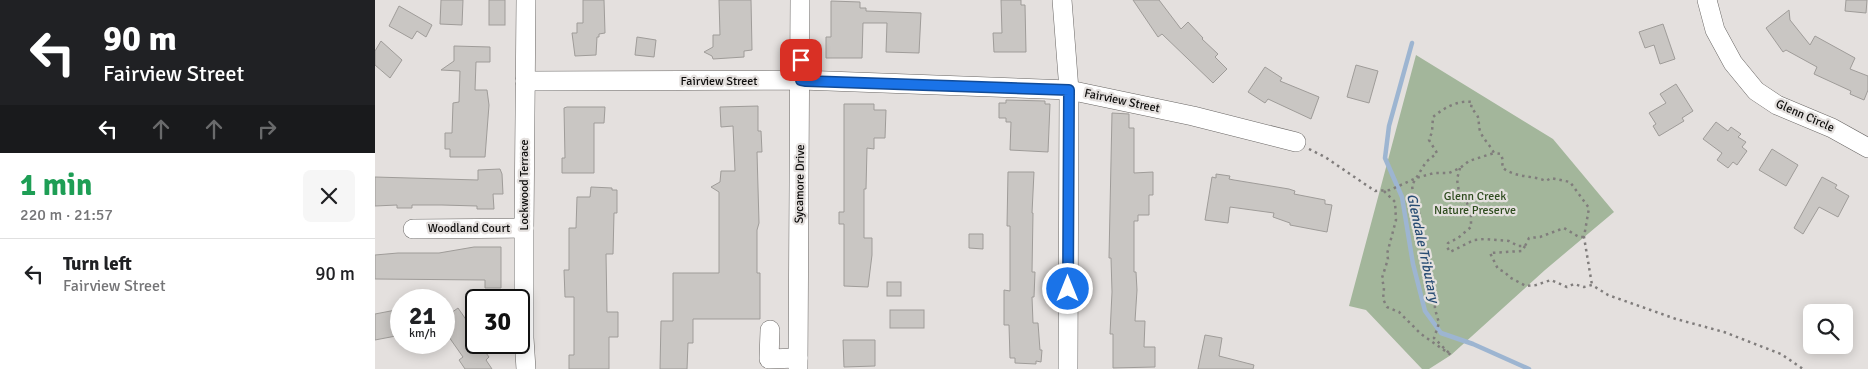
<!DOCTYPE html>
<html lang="en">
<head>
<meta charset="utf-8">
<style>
	body { margin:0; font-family:Signika,sans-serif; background:#f6f6f6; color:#202124; height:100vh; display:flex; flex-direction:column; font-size:19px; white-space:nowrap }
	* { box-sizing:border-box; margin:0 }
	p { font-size:16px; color:#757577 }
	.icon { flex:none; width:28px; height:28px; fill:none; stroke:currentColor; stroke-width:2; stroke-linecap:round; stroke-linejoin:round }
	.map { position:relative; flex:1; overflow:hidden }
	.side { display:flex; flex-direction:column; background:#fff; width:375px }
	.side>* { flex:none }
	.guide { background:#202124; color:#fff; overflow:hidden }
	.controls { position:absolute; left:1428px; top:304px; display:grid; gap:10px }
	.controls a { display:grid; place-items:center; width:50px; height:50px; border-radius:8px; background:#fff; box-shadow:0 2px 12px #0003; font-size:25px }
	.speed { position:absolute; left:15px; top:289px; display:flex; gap:10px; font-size:25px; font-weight:700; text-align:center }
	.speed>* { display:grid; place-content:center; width:65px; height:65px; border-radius:50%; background:#fff; box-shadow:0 2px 12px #0003; line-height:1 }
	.speed small { font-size:12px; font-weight:400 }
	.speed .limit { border:2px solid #111; border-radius:8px; background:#fff; color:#111 }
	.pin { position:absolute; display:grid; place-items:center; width:42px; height:42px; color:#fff; margin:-21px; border-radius:10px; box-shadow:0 2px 8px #0006 }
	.me { position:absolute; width:55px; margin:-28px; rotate:0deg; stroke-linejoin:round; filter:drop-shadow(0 0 4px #0008) }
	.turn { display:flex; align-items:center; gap:18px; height:105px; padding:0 20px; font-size:22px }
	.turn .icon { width:65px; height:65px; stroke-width:2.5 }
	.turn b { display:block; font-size:35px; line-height:42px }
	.lanes { display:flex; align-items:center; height:48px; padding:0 20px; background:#0003; justify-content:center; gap:25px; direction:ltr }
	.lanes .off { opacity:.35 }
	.round { display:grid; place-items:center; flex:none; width:52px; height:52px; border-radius:8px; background:#f6f6f6 }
	.summary { display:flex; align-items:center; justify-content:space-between; height:85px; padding:0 20px }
	h1 { font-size:30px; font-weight:700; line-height:38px; color:#1e9e55 }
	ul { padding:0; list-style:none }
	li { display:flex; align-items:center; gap:15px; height:70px; padding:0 20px; border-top:1px solid #e0e0e0 }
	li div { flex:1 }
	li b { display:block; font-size:19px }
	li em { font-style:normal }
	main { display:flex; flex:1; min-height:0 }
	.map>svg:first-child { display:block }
</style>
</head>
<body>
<main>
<section class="side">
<div class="guide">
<div class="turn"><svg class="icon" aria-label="left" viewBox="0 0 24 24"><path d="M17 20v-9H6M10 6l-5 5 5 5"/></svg><div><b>90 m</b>Fairview Street</div></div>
<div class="lanes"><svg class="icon" aria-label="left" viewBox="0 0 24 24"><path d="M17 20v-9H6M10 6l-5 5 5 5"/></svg><svg class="icon off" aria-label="ahead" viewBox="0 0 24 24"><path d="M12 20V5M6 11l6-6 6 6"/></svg><svg class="icon off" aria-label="ahead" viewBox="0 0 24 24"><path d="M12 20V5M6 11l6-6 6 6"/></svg><svg class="icon off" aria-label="right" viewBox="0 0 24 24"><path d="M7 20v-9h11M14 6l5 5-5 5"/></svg></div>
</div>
<div class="summary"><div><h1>1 min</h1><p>220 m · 21:57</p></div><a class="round"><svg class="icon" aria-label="close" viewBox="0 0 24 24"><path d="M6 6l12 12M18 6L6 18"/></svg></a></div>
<ul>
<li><svg class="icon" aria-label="left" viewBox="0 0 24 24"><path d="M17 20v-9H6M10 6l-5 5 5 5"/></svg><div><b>Turn left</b><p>Fairview Street</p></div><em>90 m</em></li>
</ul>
</section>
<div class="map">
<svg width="1493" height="369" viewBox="0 0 1493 369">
	<rect width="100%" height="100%" fill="#e4e0de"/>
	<polygon fill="#a3b69b" points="1041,55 1178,139 1239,212 1170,270 1076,355 1054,369 1047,369 991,310 974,306"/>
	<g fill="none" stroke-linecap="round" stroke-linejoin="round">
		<polyline stroke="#9db5d1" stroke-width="4.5" points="1037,43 1014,126 1010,158 1027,197 1038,264 1050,311 1066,333 1098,344 1154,369"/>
	</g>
	<g fill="#c9c6c3" stroke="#9f9c99">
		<polygon points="66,0 88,0 87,25 65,24"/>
		<rect x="114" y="0" width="16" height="25"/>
		<polygon points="208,0 229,0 230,33 224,34 224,37 222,37 221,55 200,56 197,33 202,33 202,23 208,23"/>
		<polygon points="344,0 376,0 377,50 369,51 369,57 338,59 337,56 329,52 338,47 338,35 345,35"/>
		<polygon points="626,0 646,0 646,5 650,5 651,52 619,52 618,33 627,33"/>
		<polygon points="758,0 784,0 806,29 813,22 828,38 827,39 843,54 840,57 852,69 838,83 787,34 783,37"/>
		<polygon points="1471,0 1492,0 1491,13 1470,11"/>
		<polygon points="456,1 485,2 485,8 491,8 491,11 546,13 544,53 511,52 512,23 488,23 487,58 451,58 451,37 456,37"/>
		<polygon points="24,6 57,25 51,37 42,31 37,39 14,26"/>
		<polygon points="1414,10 1415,20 1435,45 1440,36 1480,58 1475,69 1493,76 1493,90 1489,100 1475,94 1476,91 1439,74 1442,67 1411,50 1408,52 1391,28"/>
		<polygon points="1288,24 1300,59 1285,64 1279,45 1270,48 1264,32"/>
		<polygon points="262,37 281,40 279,57 260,55"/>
		<polygon points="6,41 27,60 15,78 0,65 0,51"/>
		<polygon points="79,46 115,47 115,62 101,62 100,90 112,90 114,105 110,157 75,157 75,149 70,149 70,133 77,133 78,103 84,102 85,71 66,70 79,61"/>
		<polygon points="981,65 1003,71 994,103 972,97"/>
		<polygon points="890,67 907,78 905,81 944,97 936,119 893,99 890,103 873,92"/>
		<polygon points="1301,84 1318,111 1307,118 1309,121 1284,136 1278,126 1281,124 1274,113 1291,103 1285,94"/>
		<polygon points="631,100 670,101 670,104 675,104 673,152 635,150 636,122 631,122 631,118 624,118 624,103 631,103"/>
		<polygon points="469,104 499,104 499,110 511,110 510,138 499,138 499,149 492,148 491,189 489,189 489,238 497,238 497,255 493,287 469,286 469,224 464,224 464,212 469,212"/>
		<polygon points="383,106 383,131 386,131 387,152 382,152 384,223 382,230 382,273 385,273 385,319 318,319 318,343 313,343 312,369 285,369 286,321 298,321 298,273 344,273 344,192 336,187 345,182 346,171 360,171 358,126 346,127 345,107"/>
		<polygon points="192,107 230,107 229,123 219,123 219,173 187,173 187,158 190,158 189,108"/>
		<polygon points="737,113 754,114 754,128 759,128 759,173 778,172 778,195 774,195 774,215 763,215 763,221 759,221 759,272 761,272 762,290 760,321 770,321 769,347 780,347 780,367 738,368 738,334 735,334 737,292 736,258 734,258"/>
		<polygon points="1341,122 1353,131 1356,127 1366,134 1363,137 1371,142 1367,147 1372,151 1362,165 1358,162 1353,168 1342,160 1347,153 1328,139"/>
		<polygon points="1397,149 1423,165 1411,186 1384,170"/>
		<polygon points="125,169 127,174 128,194 118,194 119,209 102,209 102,206 67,205 37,205 37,208 22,208 22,205 0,206 0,177 103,180 103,170"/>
		<polygon points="633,172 659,172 657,213 658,213 657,272 660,272 659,297 657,297 658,323 663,323 665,350 667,350 666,362 661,361 661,364 640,363 640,358 635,358 634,325 629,325 629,290 635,291 635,226 632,226"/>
		<polygon points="841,174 855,176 854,179 859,180 914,189 920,191 919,194 950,200 950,204 957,205 952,232 915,225 915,223 898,217 899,213 855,207 853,223 830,220 837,177 841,178"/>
		<polygon points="1447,177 1462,185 1460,188 1474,196 1463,217 1444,207 1428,234 1419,228"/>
		<polygon points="216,187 237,188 237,190 242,190 242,213 239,213 238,254 231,254 232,312 243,312 243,337 234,337 234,369 194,369 194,355 199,355 199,297 190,297 189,270 194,270 194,228 201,228 202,197 215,197"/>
		<polygon points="594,234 608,234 608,249 594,248"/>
		<polygon points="99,247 126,247 126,288 110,288 110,280 0,279 0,255 23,253 64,253"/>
		<rect x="512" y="282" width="14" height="14"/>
		<polygon points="83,308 101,334 101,342 103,342 114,357 111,360 117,369 90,369 84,360 88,357 69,330 69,318"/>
		<polygon points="26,309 26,335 0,340 0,314"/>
		<rect x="515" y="310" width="34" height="18"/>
		<polygon points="830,335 847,338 844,356 879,365 878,369 823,369"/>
		<polygon points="468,340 500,340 500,366 469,367"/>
	</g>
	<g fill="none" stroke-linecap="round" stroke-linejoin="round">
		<defs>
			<g id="minor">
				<polyline points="151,0 149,228 149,338 151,369"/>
				<polyline points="687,0 694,90 693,369"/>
				<polyline points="1332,0 1340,30 1358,63 1381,91 1402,105 1457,128 1493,148"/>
				<polyline points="150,81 426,80 694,90 818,116 921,142"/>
				<polyline points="38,229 149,228"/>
				<polyline points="395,330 394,359 423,358"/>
				<polyline points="423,369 425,0"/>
			</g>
		</defs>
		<use href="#minor" stroke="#696664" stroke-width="20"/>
		<g stroke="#807d7c" stroke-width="2.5" stroke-dasharray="2.5 4" stroke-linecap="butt">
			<polyline points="934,149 950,157 1000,191 1015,190 1041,178 1059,173 1074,173 1085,168 1094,161 1119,153"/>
			<polyline points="1085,168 1082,179 1085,199 1092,203 1096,216 1096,227 1083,238 1073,243 1072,247 1075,252 1099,240 1110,239 1134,241 1143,246 1150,246 1154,238 1165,237 1189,228 1204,237 1209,237"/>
			<path d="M1009,191L1020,202L1021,220L1012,254L1013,259L1007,278L1009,288L1008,299L1012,307L1024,312L1046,334L1076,355L1059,338L1064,323L1060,309L1059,291L1051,273L1050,244L1044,234V209L1038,194L1037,185L1051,162L1062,153L1054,140L1057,132L1058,117C1069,108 1082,100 1097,102L1096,108C1107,119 1102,119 1105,131C1108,139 1115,145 1119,153L1126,154L1128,161L1127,167C1139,178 1157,175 1171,181L1176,178L1195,182L1214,208L1209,237L1217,285"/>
			<polyline points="1150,246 1147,251 1115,253 1123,269 1130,272 1134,277 1151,286 1161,285 1176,280 1192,287 1199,284 1209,287 1217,285 1233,295 1301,319 1349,332 1406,354 1428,369"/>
		</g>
		<use href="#minor" stroke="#fff" stroke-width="19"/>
	</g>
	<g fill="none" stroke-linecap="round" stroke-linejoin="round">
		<defs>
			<polyline id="route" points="426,60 426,80 431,81 694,90 693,289"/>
		</defs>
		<use href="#route" stroke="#114b97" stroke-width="12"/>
		<use href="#route" stroke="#1a73e8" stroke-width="9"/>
	</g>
	<g text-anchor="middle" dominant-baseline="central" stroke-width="4.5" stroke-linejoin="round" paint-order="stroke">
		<g font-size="12" fill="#0e0d0c" stroke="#e4e0de">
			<text x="344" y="81">Fairview Street</text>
			<text transform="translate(747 101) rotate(12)">Fairview Street</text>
			<text transform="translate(1430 116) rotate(24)">Glenn Circle</text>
			<text transform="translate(425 184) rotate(-89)">Sycamore Drive</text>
			<text transform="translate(149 185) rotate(-90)">Lockwood Terrace</text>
			<text x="94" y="228">Woodland Court</text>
		</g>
		<g font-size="12" fill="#2f4c1f" stroke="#e4e0de">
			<text x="1100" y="196">Glenn Creek<tspan x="1100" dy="14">Nature Preserve</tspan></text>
		</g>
		<g font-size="14" font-style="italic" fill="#274b73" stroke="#e4e0de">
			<text transform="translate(1048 248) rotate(78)">Glendale Tributary</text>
		</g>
	</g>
</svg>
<div class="controls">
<a><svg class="icon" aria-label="search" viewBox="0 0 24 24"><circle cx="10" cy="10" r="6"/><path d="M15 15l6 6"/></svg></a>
</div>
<div class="speed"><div>21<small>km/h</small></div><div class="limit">30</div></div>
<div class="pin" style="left:426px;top:60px;background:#d93025"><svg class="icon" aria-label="arrive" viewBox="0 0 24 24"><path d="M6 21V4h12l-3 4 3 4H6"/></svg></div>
<svg class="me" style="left:693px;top:289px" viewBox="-20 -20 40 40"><circle r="17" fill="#1a73e8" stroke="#fff" stroke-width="3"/><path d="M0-11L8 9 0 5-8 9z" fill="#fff"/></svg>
</div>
</main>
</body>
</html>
